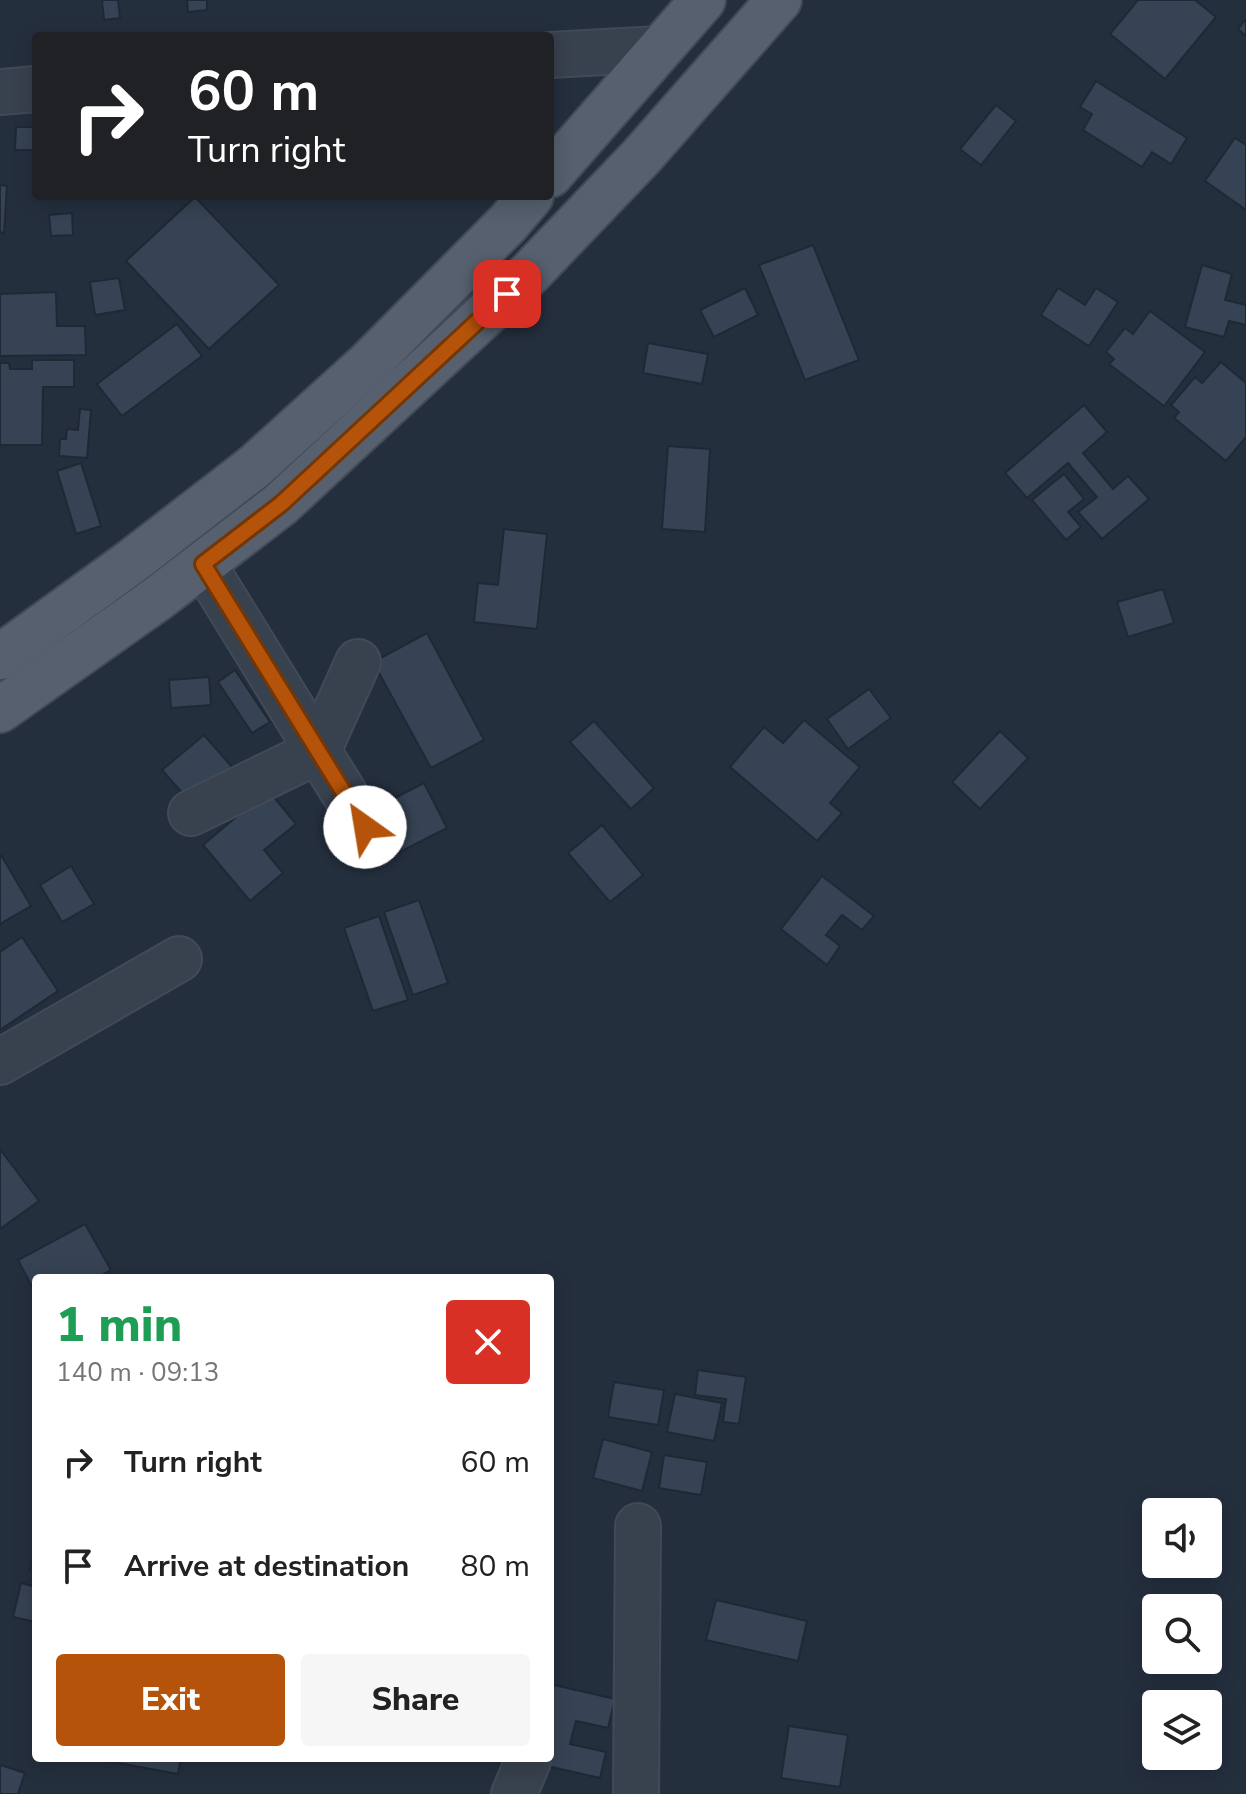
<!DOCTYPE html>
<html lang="en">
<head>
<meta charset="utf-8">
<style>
	body { margin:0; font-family:"Nunito Sans",sans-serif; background:#f6f6f6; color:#222; height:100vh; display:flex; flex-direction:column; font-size:30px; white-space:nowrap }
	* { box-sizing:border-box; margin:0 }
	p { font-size:26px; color:#767676 }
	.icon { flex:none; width:44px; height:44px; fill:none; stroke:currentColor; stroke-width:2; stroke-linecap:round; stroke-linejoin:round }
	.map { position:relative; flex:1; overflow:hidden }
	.drawer { position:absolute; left:32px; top:1274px; width:522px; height:488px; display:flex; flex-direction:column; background:#fff; border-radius:8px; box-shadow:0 4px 20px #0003 }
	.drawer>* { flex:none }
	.hud { position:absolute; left:32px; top:32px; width:522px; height:168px; border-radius:8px; box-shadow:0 4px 20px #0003; background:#202124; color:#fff; overflow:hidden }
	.tools { position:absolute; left:1142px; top:1498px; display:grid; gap:16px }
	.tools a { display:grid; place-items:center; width:80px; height:80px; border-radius:8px; background:#fff; box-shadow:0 4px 20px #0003; font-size:40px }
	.pin { position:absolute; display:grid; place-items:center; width:68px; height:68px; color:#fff; margin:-34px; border-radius:16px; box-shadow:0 4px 12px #0006 }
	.me { position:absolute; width:88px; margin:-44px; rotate:328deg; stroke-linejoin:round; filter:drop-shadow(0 0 6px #0008) }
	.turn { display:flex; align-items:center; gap:28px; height:168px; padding:0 24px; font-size:36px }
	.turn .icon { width:104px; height:104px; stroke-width:2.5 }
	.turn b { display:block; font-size:56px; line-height:68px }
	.round { display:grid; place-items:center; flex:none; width:84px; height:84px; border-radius:8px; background:#f6f6f6 }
	.summary { display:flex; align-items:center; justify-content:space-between; height:136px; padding:0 24px }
	h1 { font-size:48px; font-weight:800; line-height:60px; color:#1e9e55 }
	.action { display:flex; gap:16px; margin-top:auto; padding:16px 24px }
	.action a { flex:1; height:92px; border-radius:8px; background:#b45309; color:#fff; font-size:32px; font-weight:800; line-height:92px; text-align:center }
	.action a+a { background:#f6f6f6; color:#222 }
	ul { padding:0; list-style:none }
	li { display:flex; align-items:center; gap:24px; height:104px; padding:0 24px }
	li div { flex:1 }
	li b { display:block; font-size:30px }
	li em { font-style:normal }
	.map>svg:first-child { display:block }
</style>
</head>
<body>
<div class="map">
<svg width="1246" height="1794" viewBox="0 0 1246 1794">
	<rect width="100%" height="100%" fill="#242f3e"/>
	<g fill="#364354" stroke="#1f2835" stroke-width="2">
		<polygon points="102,0 118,0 120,18 104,20"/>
		<polygon points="187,0 207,0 207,10 188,12"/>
		<polygon points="1138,0 1195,0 1216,17 1165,79 1110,34"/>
		<polygon points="1246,19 1246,36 1238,29"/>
		<polygon points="1096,81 1187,138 1171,164 1152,152 1142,167 1083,130 1092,114 1080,107"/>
		<polygon points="996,105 1016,121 981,165 960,149"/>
		<polygon points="16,127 36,127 36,150 15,150"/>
		<polygon points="1235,138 1246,145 1246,210 1205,181"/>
		<polygon points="0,185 7,186 4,233 0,232"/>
		<polygon points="195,197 279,285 209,349 126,261"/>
		<polygon points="72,213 73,235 51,236 49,215"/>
		<polygon points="813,245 859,360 805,380 759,265"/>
		<polygon points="1202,265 1232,274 1225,300 1246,305 1246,325 1229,321 1224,337 1185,327"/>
		<polygon points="119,278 125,310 95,315 90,282"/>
		<polygon points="745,288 758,315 714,337 700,310"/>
		<polygon points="1058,288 1085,305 1096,288 1118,302 1089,346 1041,315"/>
		<polygon points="56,292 57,326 85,326 86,355 0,356 0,294"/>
		<polygon points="1150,311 1205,352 1164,406 1109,364 1114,359 1106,352 1125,328 1133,334"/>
		<polygon points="177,324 202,356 122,416 97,384"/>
		<polygon points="648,343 708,354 702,384 643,373"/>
		<polygon points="32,360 74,360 74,387 43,387 42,445 0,445 0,363 9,363 10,369 32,369"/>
		<polygon points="1221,362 1246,383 1246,437 1226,461 1174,418 1179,412 1171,405 1195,377 1202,383"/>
		<polygon points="1084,405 1107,432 1083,453 1113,489 1128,476 1149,499 1102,539 1078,512 1097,497 1068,463 1027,498 1005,473"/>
		<polygon points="80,409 91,410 87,458 59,456 60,439 66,439 67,429 78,430"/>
		<polygon points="668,446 710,449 705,532 662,529"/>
		<polygon points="81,463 101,526 76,534 57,471"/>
		<polygon points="1064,474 1084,499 1068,512 1081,527 1066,540 1032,500"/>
		<polygon points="504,529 547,534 537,629 474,622 478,583 498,585"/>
		<polygon points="1163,589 1174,623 1128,637 1117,602"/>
		<polygon points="427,633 484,740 431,768 373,662"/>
		<polygon points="235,670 270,722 252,733 218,682"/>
		<polygon points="209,677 211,705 171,708 169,680"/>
		<polygon points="869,689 891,718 848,749 827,719"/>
		<polygon points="804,720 860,767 830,803 842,813 817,841 730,767 764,727 783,743"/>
		<polygon points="594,721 654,788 631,809 570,742"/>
		<polygon points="1000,731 1028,758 980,809 952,782"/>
		<polygon points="204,735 232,767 191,803 162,770"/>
		<polygon points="424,783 447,828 400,852 377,807"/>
		<polygon points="268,790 296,824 264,850 283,873 250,901 203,845"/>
		<polygon points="602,825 643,875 610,902 568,853"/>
		<polygon points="1,855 31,906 0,924 0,856"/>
		<polygon points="71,866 94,904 62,922 40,885"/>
		<polygon points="822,876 874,916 862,930 842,915 826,935 840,946 827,965 781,929"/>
		<polygon points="419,900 448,983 413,995 384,912"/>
		<polygon points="379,916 408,1000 373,1011 344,928"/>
		<polygon points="22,937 58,991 0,1030 0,952"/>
		<polygon points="0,1149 39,1201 0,1229"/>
		<polygon points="85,1224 111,1270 97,1278 36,1278 36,1294 18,1260"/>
		<polygon points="698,1370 746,1377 739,1424 723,1422 726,1399 695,1395"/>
		<polygon points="614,1382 664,1390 658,1425 608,1417"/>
		<polygon points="675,1394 722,1403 714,1441 667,1432"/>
		<polygon points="603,1439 652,1452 642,1491 593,1478"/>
		<polygon points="664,1455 707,1462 701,1495 659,1488"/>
		<polygon points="36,1544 36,1572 30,1570"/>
		<polygon points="21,1583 36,1587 36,1622 13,1617"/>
		<polygon points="716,1600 807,1621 798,1661 706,1640"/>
		<polygon points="550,1684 615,1699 608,1728 576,1721 570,1744 606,1752 600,1778 512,1758 550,1758"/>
		<polygon points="789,1726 848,1735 840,1787 781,1778"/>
		<polygon points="108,1758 181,1758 178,1774 108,1761"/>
		<polygon points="0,1765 25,1773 18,1794 0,1794"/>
	</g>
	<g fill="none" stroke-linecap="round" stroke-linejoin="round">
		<defs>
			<g id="minor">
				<polyline points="550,55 659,49"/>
				<polyline points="0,92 36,89"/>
				<polyline points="203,564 365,827"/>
				<polyline points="191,813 318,751 358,662"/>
				<polyline points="0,1062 179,959"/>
				<polyline points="514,1794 528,1761"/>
				<polyline points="636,1794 638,1526"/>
			</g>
			<g id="major">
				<polyline points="550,175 703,0"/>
				<polyline points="0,657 131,562 254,467 370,362 508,223 531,196"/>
				<polyline points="0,710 157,599 281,504 530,273 641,157 779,0"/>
			</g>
		</defs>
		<use href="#minor" stroke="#414a57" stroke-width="48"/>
		<use href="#major" stroke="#414a57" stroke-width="48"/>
		<use href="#minor" stroke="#38414e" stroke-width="44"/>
		<use href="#major" stroke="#56606e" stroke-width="44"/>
	</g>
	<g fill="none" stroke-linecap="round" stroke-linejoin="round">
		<defs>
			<polyline id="route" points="365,827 203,564 281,504 507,294"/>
		</defs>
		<use href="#route" stroke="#753606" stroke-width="20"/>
		<use href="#route" stroke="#b45309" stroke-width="14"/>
	</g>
</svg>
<div class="tools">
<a><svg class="icon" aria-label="sound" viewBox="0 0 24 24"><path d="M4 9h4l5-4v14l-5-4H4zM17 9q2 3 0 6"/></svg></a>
<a><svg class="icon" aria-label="search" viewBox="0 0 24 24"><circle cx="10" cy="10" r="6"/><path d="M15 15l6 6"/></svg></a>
<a><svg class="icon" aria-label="layers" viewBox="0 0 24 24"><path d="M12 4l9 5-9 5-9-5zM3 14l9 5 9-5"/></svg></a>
</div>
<div class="pin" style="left:507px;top:294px;background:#d93025"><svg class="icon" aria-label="arrive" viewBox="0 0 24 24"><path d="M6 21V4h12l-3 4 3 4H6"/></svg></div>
<svg class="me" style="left:365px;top:827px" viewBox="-20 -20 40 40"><circle r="19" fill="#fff"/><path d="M0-13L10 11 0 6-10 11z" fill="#b45309"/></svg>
<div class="hud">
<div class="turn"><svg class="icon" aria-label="right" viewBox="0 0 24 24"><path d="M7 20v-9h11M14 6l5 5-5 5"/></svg><div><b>60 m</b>Turn right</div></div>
</div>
<section class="drawer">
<div class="summary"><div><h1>1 min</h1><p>140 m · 09:13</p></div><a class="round" style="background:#d93025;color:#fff"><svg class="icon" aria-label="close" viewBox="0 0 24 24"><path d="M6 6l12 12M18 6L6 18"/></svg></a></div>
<ul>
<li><svg class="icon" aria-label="right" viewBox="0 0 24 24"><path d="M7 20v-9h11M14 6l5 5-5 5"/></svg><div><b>Turn right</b></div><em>60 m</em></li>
<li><svg class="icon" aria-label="arrive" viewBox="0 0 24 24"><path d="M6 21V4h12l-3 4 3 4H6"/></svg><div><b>Arrive at destination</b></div><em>80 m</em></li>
</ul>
<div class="action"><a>Exit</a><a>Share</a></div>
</section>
</div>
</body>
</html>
